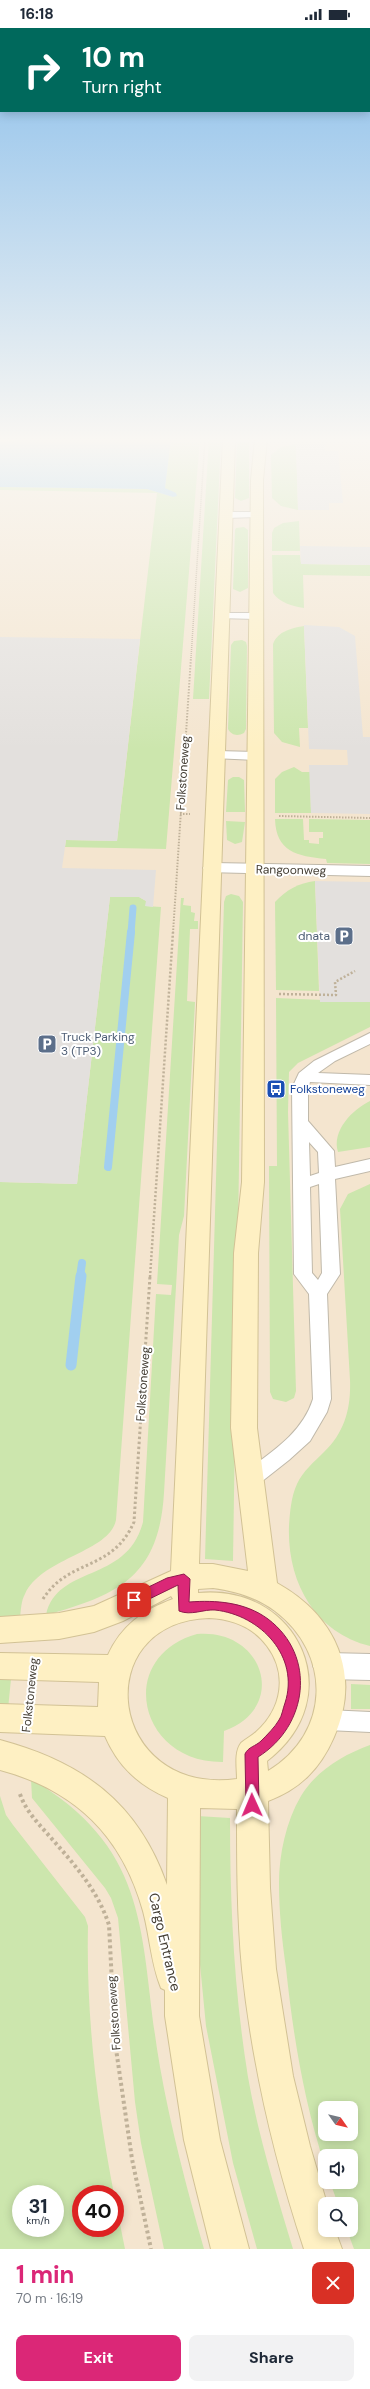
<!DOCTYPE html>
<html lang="en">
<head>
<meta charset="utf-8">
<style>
	body { margin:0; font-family:"DM Sans",sans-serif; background:#f2f2f3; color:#1f2937; height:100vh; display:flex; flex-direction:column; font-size:15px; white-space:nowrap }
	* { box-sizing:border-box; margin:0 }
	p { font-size:13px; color:#747a83 }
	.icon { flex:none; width:22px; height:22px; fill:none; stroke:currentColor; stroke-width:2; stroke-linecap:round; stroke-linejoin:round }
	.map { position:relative; height:2221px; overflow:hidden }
	.details { display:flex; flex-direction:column; background:#fff; flex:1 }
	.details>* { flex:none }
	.banner { position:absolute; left:0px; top:0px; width:370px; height:84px; box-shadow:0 2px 10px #0003; background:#00695c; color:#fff; overflow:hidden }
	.needle { width:26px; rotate:124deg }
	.tools { position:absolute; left:318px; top:2073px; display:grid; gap:8px }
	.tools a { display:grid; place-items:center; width:40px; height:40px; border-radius:8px; background:#fff; box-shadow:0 2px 10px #0003; font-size:20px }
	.speed { position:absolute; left:12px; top:2157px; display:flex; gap:8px; font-size:20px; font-weight:700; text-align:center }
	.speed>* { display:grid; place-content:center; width:52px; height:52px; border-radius:50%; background:#fff; box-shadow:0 2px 10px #0003; line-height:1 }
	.speed small { font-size:10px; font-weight:400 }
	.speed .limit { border:6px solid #d22; background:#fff; color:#111 }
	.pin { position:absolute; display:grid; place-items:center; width:34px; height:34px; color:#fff; margin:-17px; border-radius:8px; box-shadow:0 2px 6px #0006 }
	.me { position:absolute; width:44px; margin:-22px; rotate:359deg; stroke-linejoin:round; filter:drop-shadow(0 0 3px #0008) }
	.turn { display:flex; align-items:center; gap:14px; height:84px; padding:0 16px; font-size:18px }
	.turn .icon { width:52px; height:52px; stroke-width:2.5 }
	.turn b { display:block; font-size:28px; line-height:34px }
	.round { display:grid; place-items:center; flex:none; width:42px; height:42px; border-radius:8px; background:#f2f2f3 }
	.summary { display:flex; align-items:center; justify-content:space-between; height:68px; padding:0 16px }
	h1 { font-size:24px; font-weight:700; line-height:30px; color:#db2777 }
	.button { display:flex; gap:8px; margin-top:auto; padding:8px 16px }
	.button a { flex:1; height:46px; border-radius:8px; background:#db2777; color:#fff; font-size:16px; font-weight:700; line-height:46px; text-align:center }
	.button a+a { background:#f2f2f3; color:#1f2937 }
	.status { display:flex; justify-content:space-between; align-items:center; height:28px; padding:0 20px; background:#fff; direction:ltr }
	.status svg { height:11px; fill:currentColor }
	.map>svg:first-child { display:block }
</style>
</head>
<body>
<div class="status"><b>16:18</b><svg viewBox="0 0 49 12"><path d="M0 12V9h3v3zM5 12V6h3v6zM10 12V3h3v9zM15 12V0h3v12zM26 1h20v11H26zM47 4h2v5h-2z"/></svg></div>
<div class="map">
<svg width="370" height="2221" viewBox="0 0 370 2221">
	<rect width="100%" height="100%" fill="#f2eee5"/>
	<path fill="#f4e5cf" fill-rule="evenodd" d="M0,411H370V2221H0ZM325,2080H351V2106H325ZM325,2128H351V2154H325ZM21,2166H55V2200H21ZM81,2166H115V2200H81ZM325,2176H351V2202H325Z"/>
	<g fill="#cce6ad" fill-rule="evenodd">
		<polygon points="171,411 200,411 166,821 65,819 66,812 117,813 157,465 0,462 0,459 147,461 173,469 165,460"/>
		<polygon points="209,411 221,411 209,671 193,671"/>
		<polygon points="239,413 249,415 249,470 241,473 235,470 237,415"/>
		<polygon points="296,416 298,482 281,478 272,470 271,427 281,419"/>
		<polygon points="299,493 300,523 272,523 272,505 274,500 283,495"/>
		<polygon points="244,499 248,502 248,560 240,564 233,561 235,502 236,500"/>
		<path d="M272,527H300L301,536L370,537V548L303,547L304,580C292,578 280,575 273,565Z"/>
		<path d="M304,598L308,700H299L300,719L282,714L274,705L273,616C278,603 292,600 304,598Z"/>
		<path d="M242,612L246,614L247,618L246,701L244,705C238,708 232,708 228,701L231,617L234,613Z"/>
		<polygon points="294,739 302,744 310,744 311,785 275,785 275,751 282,744"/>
		<polygon points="233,749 239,749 244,752 245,784 226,784 228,752"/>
		<path d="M275,791H303L304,812H309V815L319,816V810H323V804H309V791L370,792V836L327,835L326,831C297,828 276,824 275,791Z"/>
		<polygon points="226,793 245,794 242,814 235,816 227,812"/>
		<path d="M315,853L319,963L276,962L275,874C286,862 299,855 315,853Z"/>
		<polygon points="231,866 239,868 243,874 233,1533 205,1531 224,874 226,868"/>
		<path d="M110,869H139L146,873V878L161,879L116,1492C110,1524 41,1530 25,1566C21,1573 21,1582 20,1590L0,1592V1154L77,1156Z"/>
		<path d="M181,870H184L183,877L191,878V884L195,885L194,893H198V901H190L187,973L195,974L184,1188L179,1207L164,1465C159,1548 119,1567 46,1587C57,1536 127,1556 143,1494L156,1266L171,1267L172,1257L157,1256Z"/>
		<polygon points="276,970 370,974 370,999 298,1035 289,1044 288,1084 296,1363 294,1370 286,1374 273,1371 270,1364 269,1138 277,1138"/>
		<path d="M370,1073V1119L338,1124C331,1103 353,1081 370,1073Z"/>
		<path d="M370,1156V1618C314,1604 287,1553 289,1498C290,1484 291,1469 297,1456C303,1443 314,1434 324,1424C345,1404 351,1380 350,1352L340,1181L348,1166Z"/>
		<path d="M197,1606C264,1600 289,1680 224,1703L223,1734C138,1735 115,1629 197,1606Z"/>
		<polygon points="0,1650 11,1651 8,1681 0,1681"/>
		<polygon points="351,1656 370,1657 370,1681 351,1681"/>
		<path d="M370,1717V2221H354L347,2202H351V2176H338L330,2154H351V2128H325V2138C304,2074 293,2007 286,1940C282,1912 279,1884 279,1855C279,1827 286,1793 301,1768C317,1742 343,1727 370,1717ZM325,2080H351V2106H325Z"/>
		<path d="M31,1751C157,1825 138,1915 160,2039C171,2101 187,2161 204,2221H164L141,2115L135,2074L118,1890L111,1870L105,1860L32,1770Z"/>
		<path d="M0,1768L6,1787L13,1797L85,1889L88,1898C86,1988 97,2078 114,2166H81V2200H115V2171L125,2221H0ZM21,2166H55V2200H21Z"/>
		<path d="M197,1788L230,1790C230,1877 234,1963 248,2049C258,2107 276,2164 293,2221H257L233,2135L206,1998L198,1916Z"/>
	</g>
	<g fill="#e3e0dd">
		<polygon points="296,416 325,416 325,423 338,423 343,475 329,475 329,482 298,482"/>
		<polygon points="300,518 370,519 370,537 301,536"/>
		<polygon points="304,597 339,599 355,608 363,709 370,709 370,786 311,785 309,737 348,737 347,722 309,721"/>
		<polygon points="0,609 140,611 117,813 66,812 62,840 156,842 153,879 145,878 146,873 139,869 110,869 77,1156 0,1154"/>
		<polygon points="315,853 370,854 370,974 320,974"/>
	</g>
	<polygon fill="#a1cfef" points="34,411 171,411 165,460 176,465 177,468 173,469 147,461 0,459 0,414"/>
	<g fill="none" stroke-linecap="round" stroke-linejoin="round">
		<polyline stroke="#a1cfef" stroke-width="7" points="131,905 133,880"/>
		<g stroke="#a1cfef" stroke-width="8">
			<polyline points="108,1139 131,904"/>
			<polyline points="80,1249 82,1235"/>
		</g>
		<polyline stroke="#a1cfef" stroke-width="11" points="71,1337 81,1248"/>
		<defs>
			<g id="lane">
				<polygon points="257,484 260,485 260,489 226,490 221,487 226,484"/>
				<polygon points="222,585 256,585 261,588 256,591 218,590 218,586"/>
				<polygon points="217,723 256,724 262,728 256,732 213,730 211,727 213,724"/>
				<path d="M370,1005V1016L335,1033L318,1045L370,1047V1057L310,1054L308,1060V1093L334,1123L335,1139L370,1131V1143L335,1151L340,1246L327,1266L331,1371L327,1384L310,1413L289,1432L256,1458L249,1460L242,1458L239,1452L242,1446C270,1425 302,1406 313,1371L309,1266L294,1246L292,1060L299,1045L314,1033ZM309,1114L318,1124L319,1145L310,1148ZM319,1156L322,1245L318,1252L312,1245L310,1159Z"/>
				<polygon points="327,1682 370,1684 370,1704 327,1702 319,1699 316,1692 319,1685"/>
			</g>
			<g id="street">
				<polygon points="212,835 370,838 370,848 206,844 203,840 206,836"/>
				<polygon points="328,1625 370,1626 370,1652 328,1651 318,1647 313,1638 318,1629"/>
			</g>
			<path id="secondary" d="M223,411H235L199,1536H213L248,1543L231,1400L234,1225L242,1154L251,452L255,411H267L263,452L264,1154L258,1225L257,1400L277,1555C336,1588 362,1646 334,1709C320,1741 300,1761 268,1773L270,1860L276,1941L293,2048L310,2118L327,2176L325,2202H335L342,2221H304C274,2130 252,2037 242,1941C237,1888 237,1834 237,1781L200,1780L199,1988L220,2112L249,2221H211L184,2112L165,1988V1962L161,1960C151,1936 150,1909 143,1883C122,1808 75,1762 0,1742V1712C82,1734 138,1774 167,1857L168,1770C138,1757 118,1738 105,1708L0,1704V1676L98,1679L99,1654L0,1651V1625L108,1627C121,1598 143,1582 173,1571L171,1568L123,1593L94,1604L59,1611L0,1615V1589L59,1585L94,1578L171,1543ZM213,1560C235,1563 256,1569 275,1583C332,1626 331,1705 268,1743L267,1733C351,1669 298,1555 198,1565V1561ZM209,1590C232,1591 253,1599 267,1618C288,1646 282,1681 256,1704C252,1708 245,1711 241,1715C234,1724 237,1740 237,1751C107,1768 87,1594 209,1590Z"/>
		</defs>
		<use href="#lane" stroke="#c0b9aa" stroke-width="2"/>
		<use href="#street" stroke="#c0b9aa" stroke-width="2"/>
		<use href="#secondary" stroke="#d2c295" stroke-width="2"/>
		<polyline stroke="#bfb199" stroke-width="1.5" stroke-dasharray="1 1" stroke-linecap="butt" points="191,630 205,411"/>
		<g stroke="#bfb199" stroke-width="2" stroke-dasharray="1.5 1.5" stroke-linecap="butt">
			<polyline points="180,786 190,786"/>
			<polyline points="279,788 370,790"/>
			<polyline points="173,905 191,629"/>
		</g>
		<g stroke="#bfb199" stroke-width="2.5" stroke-dasharray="2 2" stroke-linecap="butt">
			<polyline points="279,966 336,967 335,954 355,943"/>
			<polyline points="150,1249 173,904"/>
		</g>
		<path stroke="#bfb199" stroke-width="3" stroke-dasharray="2.5 2.5" stroke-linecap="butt" d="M43,1571C69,1530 112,1544 134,1494L150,1248"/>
		<path stroke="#bfb199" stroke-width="4" stroke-dasharray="3 3" stroke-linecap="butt" d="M20,1766C26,1784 40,1797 52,1811C75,1837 98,1863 109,1897L115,2014L132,2131L151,2221"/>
		<use href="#lane" fill="#fff" fill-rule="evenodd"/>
		<use href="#street" fill="#fff" fill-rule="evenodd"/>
		<use href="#secondary" fill="#fef0c3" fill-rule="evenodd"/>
	</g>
	<linearGradient id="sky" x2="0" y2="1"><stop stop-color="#8bbfeb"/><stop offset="0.57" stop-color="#f9f7f3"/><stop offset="1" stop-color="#f9f7f3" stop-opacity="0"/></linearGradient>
	<rect width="370" height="722" fill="url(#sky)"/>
	<path fill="#db2777" stroke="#8e194d" d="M184,1546L190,1551L189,1574C216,1572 245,1574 268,1591C317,1628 308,1698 258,1729L259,1777L257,1781L252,1783L248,1781L246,1777L245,1726C248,1719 256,1718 261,1713C267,1707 275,1699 279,1692C282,1688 283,1680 285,1675C300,1629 261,1587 215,1582C204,1581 191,1588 179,1583L178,1557L139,1576H130L129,1572L130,1568L167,1550Z"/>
	<defs>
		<symbol id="parking-square" viewBox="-11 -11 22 22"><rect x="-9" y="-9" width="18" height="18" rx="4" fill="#5c6f8a" stroke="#fff"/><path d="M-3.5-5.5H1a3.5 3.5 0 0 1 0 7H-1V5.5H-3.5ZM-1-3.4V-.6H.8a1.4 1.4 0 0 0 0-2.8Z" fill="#fff"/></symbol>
		<symbol id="bus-square" viewBox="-11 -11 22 22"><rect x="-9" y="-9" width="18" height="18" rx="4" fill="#1a4fb4" stroke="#fff"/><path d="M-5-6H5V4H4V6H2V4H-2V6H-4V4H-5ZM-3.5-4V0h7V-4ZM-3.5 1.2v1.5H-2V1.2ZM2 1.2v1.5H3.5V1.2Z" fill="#fff"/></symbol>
	</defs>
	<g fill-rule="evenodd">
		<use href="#parking-square" x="333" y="897" width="22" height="22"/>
		<use href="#parking-square" x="36" y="1005" width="22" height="22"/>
		<use href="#bus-square" x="265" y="1050" width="22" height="22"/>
	</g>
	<g text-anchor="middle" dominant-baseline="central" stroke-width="4" stroke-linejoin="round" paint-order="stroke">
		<g font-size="12" fill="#443e34" stroke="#fff">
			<text transform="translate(183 745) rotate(-86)">Folkstoneweg</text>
			<text transform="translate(291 842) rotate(1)">Rangoonweg</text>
			<text transform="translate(143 1356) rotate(-86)">Folkstoneweg</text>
			<text transform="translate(30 1667) rotate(-84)">Folkstoneweg</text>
			<text transform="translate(114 1985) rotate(-94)">Folkstoneweg</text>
		</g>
		<g font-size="12" fill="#4e5e75" stroke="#fff" text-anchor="end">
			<text x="330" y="908">dnata</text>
			<text x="61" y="1009" text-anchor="start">Truck Parking<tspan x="61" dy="14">3 (TP3)</tspan></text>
		</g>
		<g font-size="12" fill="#164399" stroke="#fff" text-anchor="start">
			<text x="290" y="1061">Folkstoneweg</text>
		</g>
		<g font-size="14" fill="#443e34" stroke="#fff">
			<text transform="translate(165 1914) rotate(77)">Cargo Entrance</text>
		</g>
	</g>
</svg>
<div class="tools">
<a><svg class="needle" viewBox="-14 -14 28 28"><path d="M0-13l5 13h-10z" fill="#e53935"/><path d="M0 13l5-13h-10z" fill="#747a83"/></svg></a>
<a><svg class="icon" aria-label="sound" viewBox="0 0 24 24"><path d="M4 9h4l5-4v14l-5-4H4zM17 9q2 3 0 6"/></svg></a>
<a><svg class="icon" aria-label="search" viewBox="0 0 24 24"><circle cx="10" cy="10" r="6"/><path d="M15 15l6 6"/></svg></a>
</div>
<div class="speed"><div>31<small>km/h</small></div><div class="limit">40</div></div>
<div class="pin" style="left:134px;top:1572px;background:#d93025"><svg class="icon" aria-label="arrive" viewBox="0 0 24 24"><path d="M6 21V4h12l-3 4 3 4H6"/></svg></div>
<svg class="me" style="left:252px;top:1777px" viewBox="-20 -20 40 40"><path d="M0-17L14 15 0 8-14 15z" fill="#db2777" stroke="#fff" stroke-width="4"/></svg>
<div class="banner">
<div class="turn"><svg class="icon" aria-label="right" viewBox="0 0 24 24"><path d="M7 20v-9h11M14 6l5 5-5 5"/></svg><div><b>10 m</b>Turn right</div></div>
</div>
</div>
<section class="details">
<div class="summary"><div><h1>1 min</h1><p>70 m · 16:19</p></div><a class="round" style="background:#d93025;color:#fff"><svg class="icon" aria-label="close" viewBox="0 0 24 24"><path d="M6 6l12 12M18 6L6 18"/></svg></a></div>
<div class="button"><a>Exit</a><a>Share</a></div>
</section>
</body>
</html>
